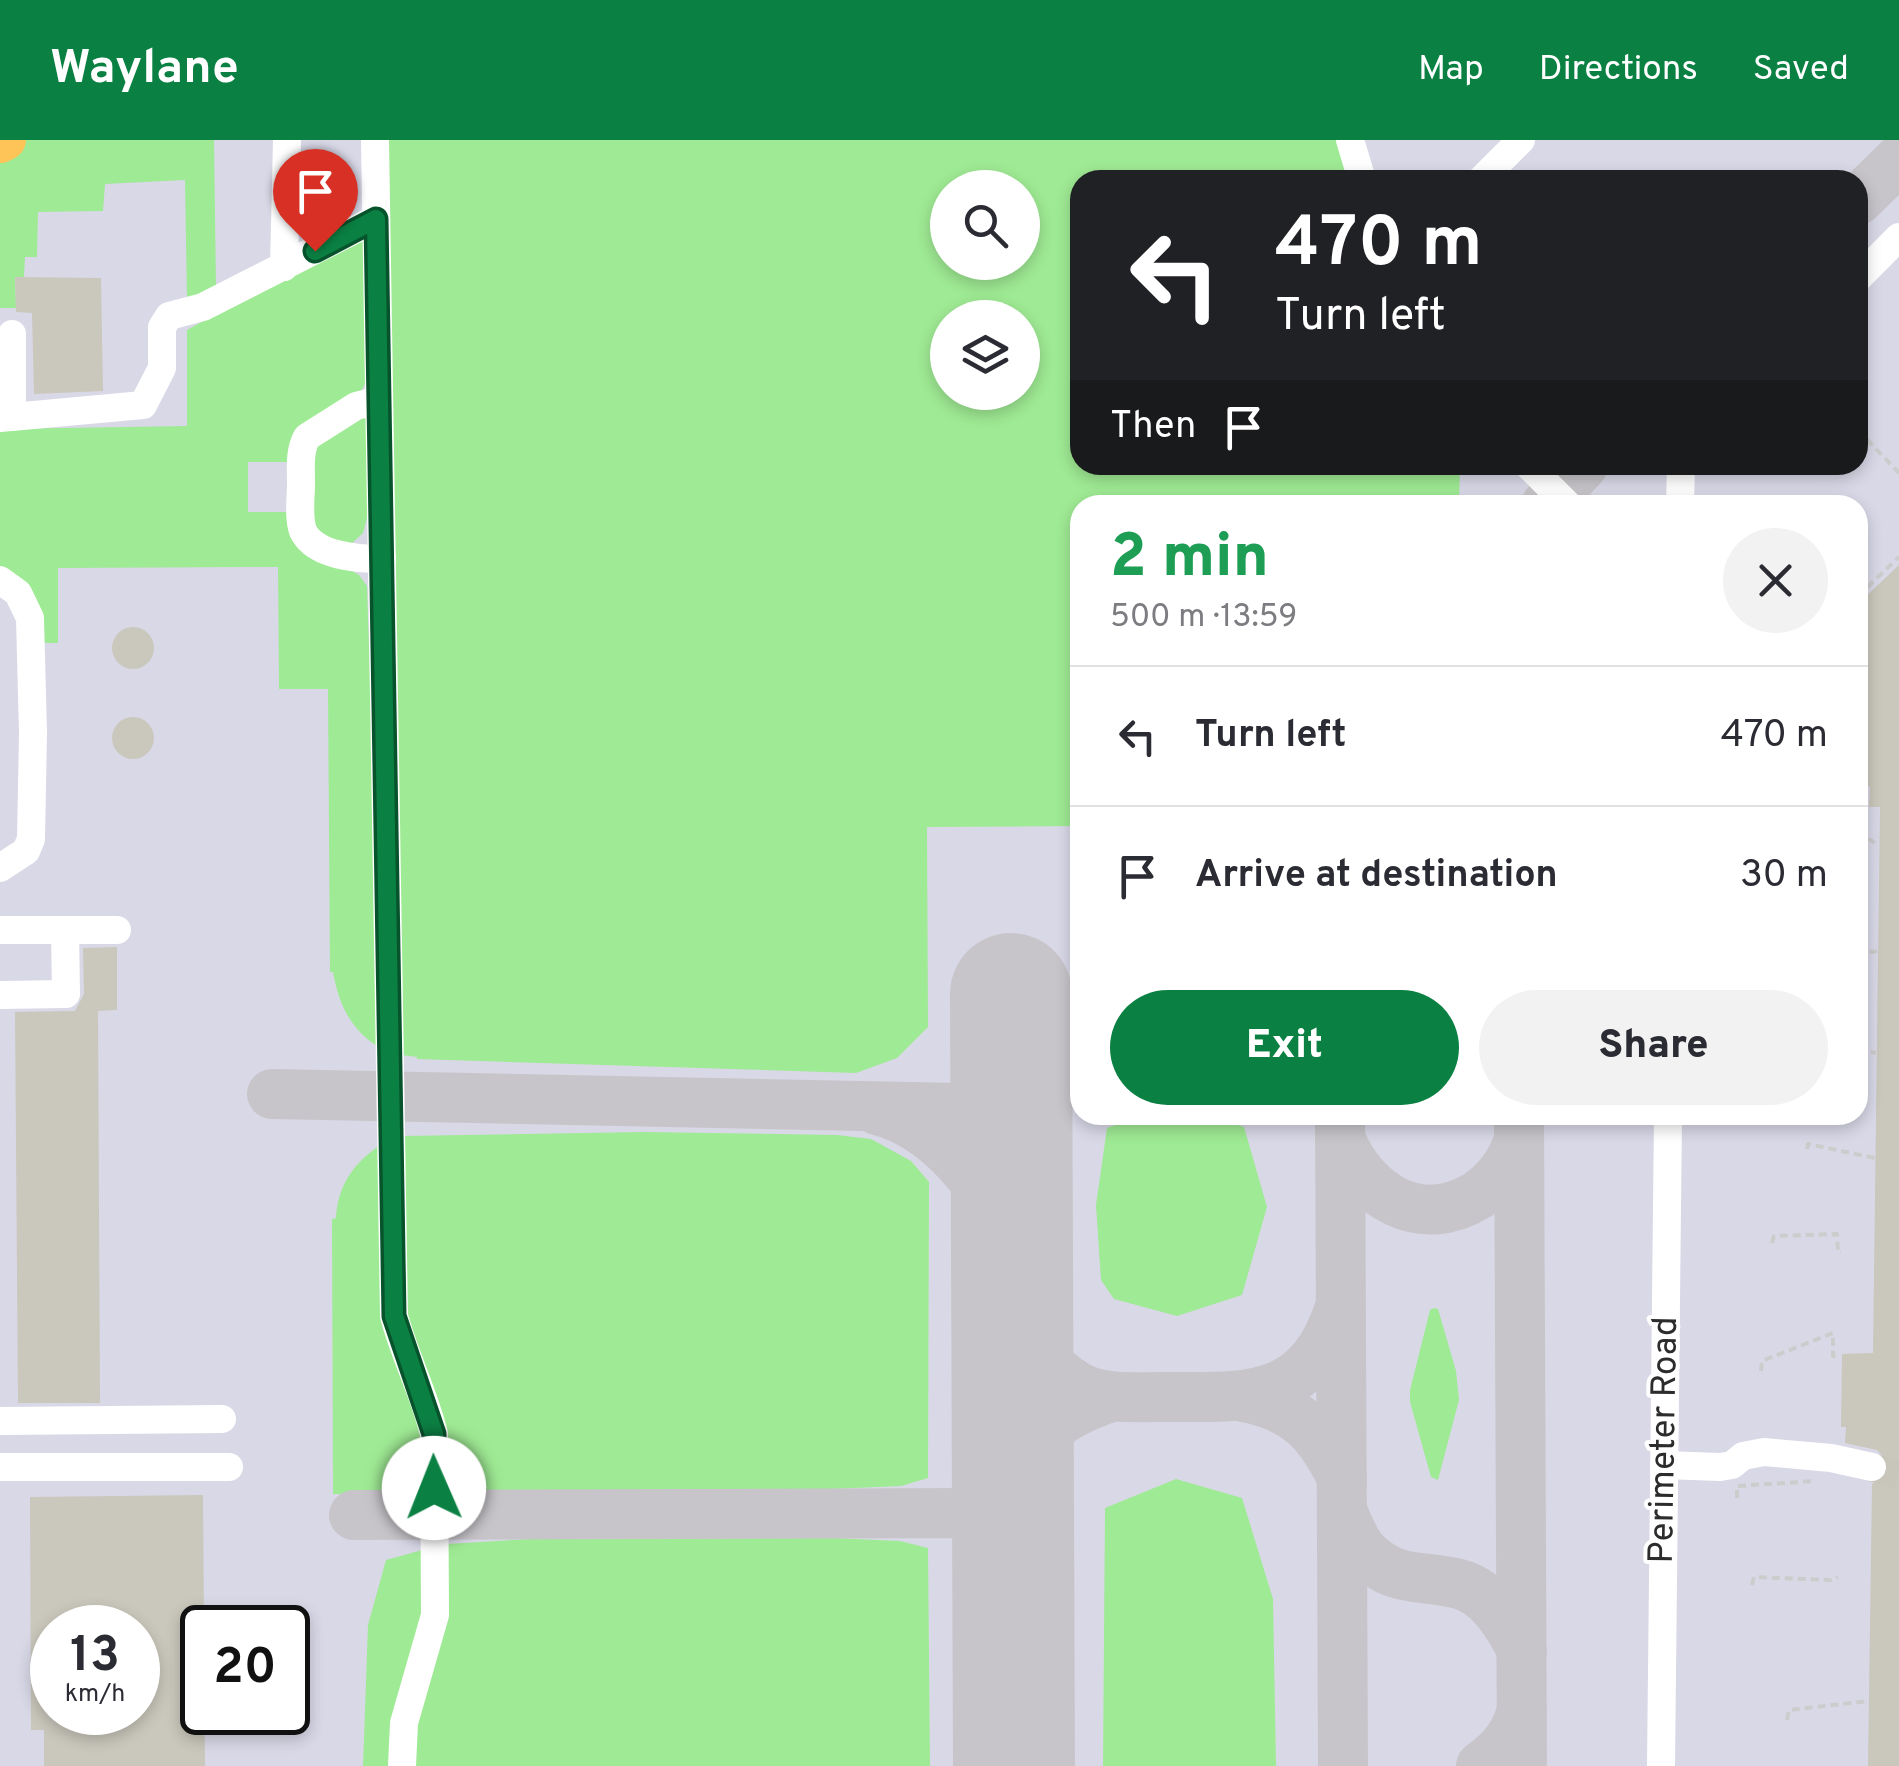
<!DOCTYPE html>
<html lang="en">
<head>
<meta charset="utf-8">
<style>
	body { margin:0; font-family:Overpass,sans-serif; background:#f2f2f3; color:#2b2b33; height:100vh; display:flex; flex-direction:column; font-size:38px; white-space:nowrap }
	* { box-sizing:border-box; margin:0 }
	p { font-size:32px; color:#7c7c81 }
	.icon { flex:none; width:55px; height:55px; fill:none; stroke:currentColor; stroke-width:2; stroke-linecap:round; stroke-linejoin:round }
	.map { position:relative; flex:1; overflow:hidden }
	.panel { position:absolute; left:1070px; top:355px; width:798px; height:630px; display:flex; flex-direction:column; background:#fff; border-radius:30px; box-shadow:0 5px 15px #0003 }
	.panel>* { flex:none }
	.banner { position:absolute; left:1070px; top:30px; width:798px; height:305px; border-radius:30px; box-shadow:0 5px 15px #0003; background:#202124; color:#fff; overflow:hidden }
	.fabs { position:absolute; left:930px; top:30px; display:grid; gap:20px }
	.fabs a { display:grid; place-items:center; width:110px; height:110px; border-radius:50%; background:#fff; box-shadow:0 5px 15px #0003; font-size:50px }
	.speed { position:absolute; left:30px; top:1465px; display:flex; gap:20px; font-size:50px; font-weight:700; text-align:center }
	.speed>* { display:grid; place-content:center; width:130px; height:130px; border-radius:50%; background:#fff; box-shadow:0 5px 15px #0003; line-height:1 }
	.speed small { font-size:25px; font-weight:400 }
	.speed .limit { border:5px solid #111; border-radius:15px; background:#fff; color:#111 }
	.pin { position:absolute; display:grid; place-items:center; width:85px; height:85px; color:#fff; margin:-102px -42px; border-radius:50% 50% 50% 0; rotate:-45deg; box-shadow:0 0 10px #0007 }
	.pin .icon { rotate:45deg }
	.me { position:absolute; width:110px; margin:-55px; rotate:359deg; stroke-linejoin:round; filter:drop-shadow(0 0 8px #0008) }
	.turn { display:flex; align-items:center; gap:35px; height:210px; padding:0 40px; font-size:45px }
	.turn .icon { width:130px; height:130px; stroke-width:2.5 }
	.turn b { display:block; font-size:70px; line-height:85px }
	.then { display:flex; align-items:center; height:95px; padding:0 40px; background:#0003; gap:20px; font-size:38px }
	.round { display:grid; place-items:center; flex:none; width:105px; height:105px; border-radius:52px; background:#f2f2f3 }
	.overview { display:flex; align-items:center; justify-content:space-between; height:170px; padding:0 40px }
	h1 { font-size:60px; font-weight:800; line-height:75px; color:#1e9e55 }
	.primary-button { display:flex; gap:20px; margin-top:auto; padding:20px 40px }
	.primary-button a { flex:1; height:115px; border-radius:60px; background:#0b8043; color:#fff; font-size:40px; font-weight:800; line-height:115px; text-align:center }
	.primary-button a+a { background:#f2f2f3; color:#2b2b33 }
	ul { padding:0; list-style:none }
	li { display:flex; align-items:center; gap:30px; height:140px; padding:0 40px; border-top:2px solid #e1e1e2 }
	li div { flex:1 }
	li b { display:block; font-size:38px }
	li em { font-style:normal }
	header { display:flex; align-items:center; gap:60px; box-sizing:border-box; height:140px; padding:0 50px; background:#0b8043; color:#fff }
	header strong { font-size:48px }
	nav { display:flex; gap:55px; margin-inline-start:auto; font-size:35px }
	.map>svg:first-child { display:block }
</style>
</head>
<body>
<header>
<strong>Waylane</strong>
<nav><a>Map</a><a>Directions</a><a>Saved</a></nav>
</header>
<div class="map">
<svg width="1899" height="1626" viewBox="0 0 1899 1626">
	<rect width="100%" height="100%" fill="#efebdd"/>
	<path fill="#d9d8e7" fill-rule="evenodd" d="M63,0H1899V1626H0V33ZM1080,40H1858V325H1080ZM948,48H1022V122H948ZM948,178H1022V252H948ZM1080,365H1858V975H1080ZM52,1488H138V1572H52ZM202,1488H288V1572H202Z"/>
	<g fill="#9fea94" fill-rule="evenodd">
		<polygon points="0,0 214,0 216,146 187,161 185,40 105,44 103,71 38,72 37,117 25,117 24,137 15,137 16,168 0,168"/>
		<path d="M385,0H1338L1349,40H1080V325H1460L1459,365H1080V686L927,687L928,887L897,918L856,933L417,919V917L401,915ZM948,48H1022V122H948ZM948,178H1022V252H948Z"/>
		<path d="M365,100L368,238L359,255L294,322H248V372H295L315,410L359,435L367,446L382,909C352,892 339,866 333,832H330L328,549H279L278,427L58,428V503H41C38,454 39,455 0,426V289L187,286V190L338,108Z"/>
		<polygon points="362,274 366,280 371,379 367,378 363,393 351,404 315,394 306,313"/>
		<polygon points="1144,975 1209,975 1244,987 1267,1067 1242,1155 1177,1176 1114,1159 1101,1140 1096,1065 1107,988"/>
		<polygon points="644,992 837,995 871,999 911,1021 929,1042 928,1338 901,1346 763,1352 445,1353 406,1180 404,996"/>
		<path d="M383,1003L420,1279L425,1354H333L332,1079L336,1078C338,1043 355,1022 383,1003Z"/>
		<polygon points="1434,1168 1438,1169 1456,1231 1459,1260 1438,1340 1431,1337 1410,1262 1410,1250 1430,1170"/>
		<polygon points="1176,1339 1242,1358 1273,1459 1276,1626 1103,1626 1105,1368"/>
		<polygon points="748,1394 900,1401 928,1408 930,1626 414,1626 414,1602 446,1404 596,1395"/>
		<polygon points="426,1409 425,1476 394,1626 363,1626 368,1485 386,1420"/>
	</g>
	<g fill="none" stroke-linecap="round" stroke-linejoin="round">
		<g stroke="#c8c5ca" stroke-width="50">
			<polyline points="1858,60 1899,20"/>
			<polyline points="1546,365 1583,325"/>
			<polyline points="1011,884 1080,884"/>
			<polyline points="272,954 1011,969"/>
			<path d="M877,970C940,986 992,1052 1012,1112"/>
			<polyline points="1340,975 1343,1626"/>
			<polyline points="1519,975 1522,1626"/>
			<path d="M1340,998C1364,1056 1420,1091 1478,1055C1498,1041 1512,1023 1519,999"/>
			<path d="M1011,1002C1022,963 1046,932 1080,910"/>
			<path d="M1012,1163C1028,1198 1043,1226 1077,1246C1102,1260 1132,1257 1160,1257C1246,1257 1309,1265 1340,1167"/>
			<path d="M1243,1257C1296,1267 1318,1289 1342,1338"/>
			<path d="M1013,1354C1031,1297 1054,1276 1111,1257"/>
			<path d="M1342,1370C1348,1384 1353,1400 1364,1412C1395,1444 1420,1434 1459,1444C1490,1452 1509,1484 1522,1511"/>
			<path d="M354,1375L963,1373C1009,1382 1004,1409 1013,1445"/>
			<path d="M1481,1626C1502,1611 1515,1596 1522,1570"/>
		</g>
		<polyline stroke="#c8c5ca" stroke-width="122" points="1011,854 1014,1626"/>
	</g>
	<g fill="#cac7bc" fill-rule="evenodd">
		<polygon points="15,137 101,138 103,251 34,254 32,173 16,172"/>
		<polygon points="1899,425 1899,1626 1868,1626 1872,1344 1885,1338 1889,1323 1877,1310 1845,1303 1846,1287 1841,1287 1842,1214 1873,1213 1880,667 1869,667 1870,647 1858,644 1858,464"/>
		<circle cx="133" cy="508" r="21"/>
		<circle cx="133" cy="598" r="21"/>
		<polygon points="117,807 117,870 98,871 100,1263 18,1263 15,872 75,871 84,854 83,808"/>
		<path d="M203,1355L205,1626H44V1590H31L30,1357ZM52,1488H138V1572H52Z"/>
	</g>
	<g fill="none" stroke-linecap="round" stroke-linejoin="round">
		<polyline stroke="#c8c5ba" stroke-width="28" stroke-dasharray="28 14" stroke-linecap="butt" points="1872,1327 1899,1337"/>
		<g stroke="#ccc" stroke-width="4" stroke-dasharray="8 5" stroke-linecap="butt">
			<polyline points="1858,290 1899,333"/>
			<polyline points="1858,456 1899,417"/>
			<polyline points="1858,691 1873,702 1879,697"/>
			<polyline points="1858,805 1872,812 1878,811"/>
			<polyline points="1858,910 1876,913"/>
			<polyline points="1807,1009 1808,1004 1875,1018"/>
			<polyline points="1772,1103 1774,1096 1837,1094 1838,1112 1841,1112"/>
			<polyline points="1761,1231 1762,1221 1833,1193 1833,1216 1837,1216"/>
			<polyline points="1737,1358 1737,1346 1816,1341"/>
			<polyline points="1752,1445 1754,1437 1831,1440 1838,1437"/>
			<polyline points="1787,1580 1789,1570 1869,1561"/>
		</g>
		<g stroke="#fff" stroke-width="28">
			<path d="M375,0L394,1176C405,1217 424,1253 434,1294L435,1475L404,1583L402,1626"/>
			<polyline points="1350,0 1362,40"/>
			<polyline points="1481,40 1521,0"/>
			<polyline points="284,127 287,0"/>
			<polyline points="1858,138 1899,97"/>
			<polyline points="12,194 12,277"/>
			<path d="M379,260L356,266L307,297C299,311 301,328 301,343C301,358 298,377 303,391C315,416 358,419 382,419"/>
			<polyline points="0,278 143,265 162,228 162,187 169,176 203,167 376,79"/>
			<polyline points="1528,325 1568,365"/>
			<polyline points="1680,365 1681,325"/>
			<polyline points="0,440 18,453 30,478 33,593 31,699 26,711 0,728"/>
			<polyline points="0,790 117,790"/>
			<polyline points="0,855 66,854 65,790"/>
			<polyline points="0,1281 222,1279"/>
			<polyline points="1664,1325 1720,1327 1732,1325 1743,1316 1764,1312 1831,1318 1872,1327"/>
			<polyline points="0,1327 229,1327"/>
			<polyline points="1661,1626 1668,975"/>
		</g>
		<polyline stroke="#ffc457" stroke-width="40" points="0,3 6,0"/>
	</g>
	<g fill="none" stroke-linecap="round" stroke-linejoin="round">
		<defs>
			<polyline id="route" points="315,111 376,79 394,1176 434,1294 434,1348"/>
		</defs>
		<use href="#route" stroke="#07532c" stroke-width="25"/>
		<use href="#route" stroke="#0b8043" stroke-width="18"/>
	</g>
	<g text-anchor="middle" dominant-baseline="central" stroke-width="8" stroke-linejoin="round" paint-order="stroke">
		<g font-size="35" fill="#2c2c2c" stroke="#fff">
			<text transform="translate(1665 1300) rotate(-89)">Perimeter Road</text>
		</g>
	</g>
</svg>
<div class="fabs">
<a><svg class="icon" aria-label="search" viewBox="0 0 24 24"><circle cx="10" cy="10" r="6"/><path d="M15 15l6 6"/></svg></a>
<a><svg class="icon" aria-label="layers" viewBox="0 0 24 24"><path d="M12 4l9 5-9 5-9-5zM3 14l9 5 9-5"/></svg></a>
</div>
<div class="speed"><div>13<small>km/h</small></div><div class="limit">20</div></div>
<div class="pin" style="left:315px;top:111px;background:#d93025"><svg class="icon" aria-label="arrive" viewBox="0 0 24 24"><path d="M6 21V4h12l-3 4 3 4H6"/></svg></div>
<svg class="me" style="left:434px;top:1348px" viewBox="-20 -20 40 40"><circle r="19" fill="#fff"/><path d="M0-13L10 11 0 6-10 11z" fill="#0b8043"/></svg>
<div class="banner">
<div class="turn"><svg class="icon" aria-label="left" viewBox="0 0 24 24"><path d="M17 20v-9H6M10 6l-5 5 5 5"/></svg><div><b>470 m</b>Turn left</div></div>
<div class="then">Then<svg class="icon" aria-label="arrive" viewBox="0 0 24 24"><path d="M6 21V4h12l-3 4 3 4H6"/></svg></div>
</div>
<section class="panel">
<div class="overview"><div><h1>2 min</h1><p>500 m · 13:59</p></div><a class="round"><svg class="icon" aria-label="close" viewBox="0 0 24 24"><path d="M6 6l12 12M18 6L6 18"/></svg></a></div>
<ul>
<li><svg class="icon" aria-label="left" viewBox="0 0 24 24"><path d="M17 20v-9H6M10 6l-5 5 5 5"/></svg><div><b>Turn left</b></div><em>470 m</em></li>
<li><svg class="icon" aria-label="arrive" viewBox="0 0 24 24"><path d="M6 21V4h12l-3 4 3 4H6"/></svg><div><b>Arrive at destination</b></div><em>30 m</em></li>
</ul>
<div class="primary-button"><a>Exit</a><a>Share</a></div>
</section>
</div>
</body>
</html>
